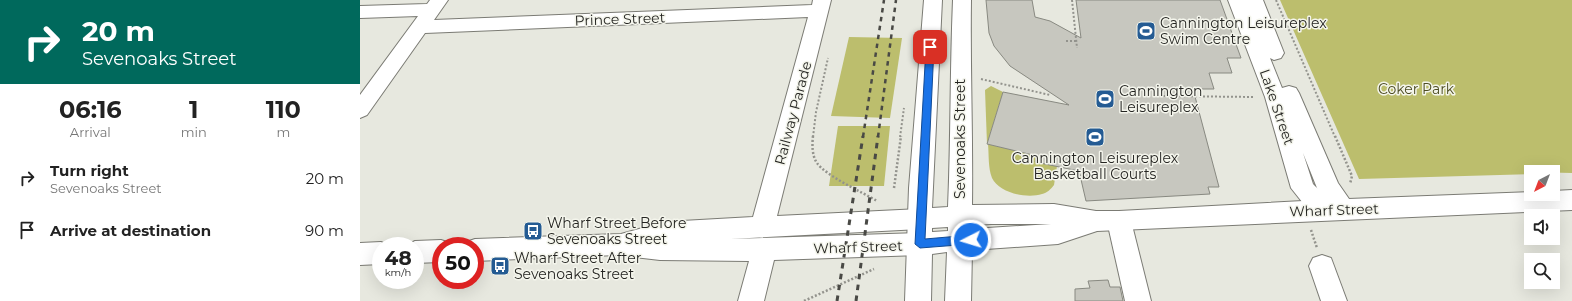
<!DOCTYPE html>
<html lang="en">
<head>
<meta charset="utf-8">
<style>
	body { margin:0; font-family:Montserrat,sans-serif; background:#f6f6f6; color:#222; height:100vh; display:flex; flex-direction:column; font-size:15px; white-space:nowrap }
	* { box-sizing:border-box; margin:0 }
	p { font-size:13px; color:#767676 }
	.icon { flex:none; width:22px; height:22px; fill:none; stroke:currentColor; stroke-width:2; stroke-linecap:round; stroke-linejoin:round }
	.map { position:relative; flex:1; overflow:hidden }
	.panel { display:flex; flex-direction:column; background:#fff; width:360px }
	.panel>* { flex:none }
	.guide { background:#00695c; color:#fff; overflow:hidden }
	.needle { width:26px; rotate:222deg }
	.fabs { position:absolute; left:1164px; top:165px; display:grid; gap:8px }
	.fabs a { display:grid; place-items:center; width:36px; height:36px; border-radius:0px; background:#fff; box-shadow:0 4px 16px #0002; font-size:20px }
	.speed { position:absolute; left:12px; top:237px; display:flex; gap:8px; font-size:20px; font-weight:700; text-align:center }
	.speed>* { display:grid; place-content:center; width:52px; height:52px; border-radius:50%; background:#fff; box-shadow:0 4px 16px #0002; line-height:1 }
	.speed small { font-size:10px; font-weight:400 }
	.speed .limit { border:6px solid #d22; background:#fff; color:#111 }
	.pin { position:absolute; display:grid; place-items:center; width:34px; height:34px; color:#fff; margin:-17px; border-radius:8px; box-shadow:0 2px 6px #0006 }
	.me { position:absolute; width:44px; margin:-22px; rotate:265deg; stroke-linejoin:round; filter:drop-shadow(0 0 3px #0008) }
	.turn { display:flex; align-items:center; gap:14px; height:84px; padding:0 16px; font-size:18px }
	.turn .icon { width:52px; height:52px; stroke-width:2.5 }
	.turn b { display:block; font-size:28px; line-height:34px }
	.eta { display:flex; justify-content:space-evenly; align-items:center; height:68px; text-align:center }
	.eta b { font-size:24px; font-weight:700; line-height:28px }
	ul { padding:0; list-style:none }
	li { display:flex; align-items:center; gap:12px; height:52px; padding:0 16px }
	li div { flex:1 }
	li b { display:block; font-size:15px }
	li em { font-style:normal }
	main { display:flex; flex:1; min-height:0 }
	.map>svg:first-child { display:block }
</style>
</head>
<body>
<main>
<section class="panel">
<div class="guide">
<div class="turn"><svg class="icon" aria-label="right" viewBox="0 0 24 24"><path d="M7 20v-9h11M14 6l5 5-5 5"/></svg><div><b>20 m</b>Sevenoaks Street</div></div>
</div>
<div class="eta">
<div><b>06:16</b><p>Arrival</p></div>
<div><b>1</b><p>min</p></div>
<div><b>110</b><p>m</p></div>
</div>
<ul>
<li><svg class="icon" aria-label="right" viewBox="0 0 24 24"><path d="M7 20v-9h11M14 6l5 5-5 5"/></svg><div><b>Turn right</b><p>Sevenoaks Street</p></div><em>20 m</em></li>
<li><svg class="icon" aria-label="arrive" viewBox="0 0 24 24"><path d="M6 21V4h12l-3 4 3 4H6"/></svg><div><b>Arrive at destination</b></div><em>90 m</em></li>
</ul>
</section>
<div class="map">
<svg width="1212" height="301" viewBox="0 0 1212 301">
	<rect width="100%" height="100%" fill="#e7e8df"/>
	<g fill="#bcbe6d">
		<polygon points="920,0 1212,0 1212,173 1171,172 1171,174 999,179"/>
		<polygon points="489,37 542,38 530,118 471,116"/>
		<polygon points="631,86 643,92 627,144 625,90"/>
		<polygon points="478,126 530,126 524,186 469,186"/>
		<path d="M628,144L677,156L697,166L694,185C691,189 687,193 682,194C667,199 639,193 632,178C628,168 629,155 628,144Z"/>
	</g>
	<g fill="#c7c7bf" stroke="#888981">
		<polygon points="626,0 672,0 675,17 690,21 721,38 716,0 860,0 881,58 867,58 872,73 849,73 854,89 833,89 859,187 848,187 850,194 726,201 719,171 675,162 677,156 627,144 643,92 709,105 650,66 634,46 629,33"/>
		<polygon points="748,280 750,287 760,287 763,301 715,301 715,289 730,288 728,281"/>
	</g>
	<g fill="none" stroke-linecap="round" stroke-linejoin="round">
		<defs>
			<g id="minor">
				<polygon points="70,0 88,0 74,20 452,5 453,0 471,0 417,216 560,209 568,212 572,219 568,226 560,229 370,239 560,233 569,236 572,244 569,252 560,255 414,260 404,301 378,301 389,261 300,260 257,255 115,261 115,246 105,246 106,242 115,239 261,234 304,222 393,217 448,17 65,33 7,115 0,118 0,95 58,16 0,18 0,6 67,4"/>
				<path d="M868,0H903L924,53L921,58L914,60L910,58L922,88L929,86L936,88L939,93L978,183L996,209L992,216C984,219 978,219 973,212L970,217L962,220L954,217L931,188L905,97ZM943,153L957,188L958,189L953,184Z"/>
				<polygon points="759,211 767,214 771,221 791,301 765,301 747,221 751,214"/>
				<polygon points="81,240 90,243 91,246 81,246 81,262 55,263 55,246 45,246 55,241"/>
				<polygon points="21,242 30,246 21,246 21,264 0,265 0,243"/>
				<polygon points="962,255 971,258 987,301 961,301 949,266 953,258"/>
			</g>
			<path id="major" d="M564,0H582L572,208L588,207C591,138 590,69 593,0H611C610,69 613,137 612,205L694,204L736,211H759L962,200L1171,192V194H1193V191L1212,190V210L737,231L698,244L612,250L611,301H585L587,252L572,254L571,301H545L549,188ZM631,224H691L612,229V225ZM588,227V231L572,232V228Z"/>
		</defs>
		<use href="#minor" stroke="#7b7b74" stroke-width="2"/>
		<use href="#major" stroke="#7b7b74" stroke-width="2"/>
		<g stroke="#93938d" stroke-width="2" stroke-dasharray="2 2" stroke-linecap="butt">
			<polyline points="712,0 717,48"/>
			<polyline points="916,0 975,137"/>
			<polyline points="706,41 716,41"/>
			<polyline points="621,79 690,95"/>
			<polyline points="799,96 895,97"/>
			<polyline points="453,137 456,112 468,58"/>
			<polyline points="540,137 544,108"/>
		</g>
		<g stroke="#93938d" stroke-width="2.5" stroke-dasharray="2 2" stroke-linecap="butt">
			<path d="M453,136C452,145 452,156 457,163C466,176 502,192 517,201"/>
			<polyline points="975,136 992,176 990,184"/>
			<polyline points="534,188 541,136"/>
			<polyline points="951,230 957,248"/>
			<polyline points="444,301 514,269"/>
		</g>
		<use href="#minor" fill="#fff" fill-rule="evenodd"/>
		<use href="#major" fill="#fff" fill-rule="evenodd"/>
		<g stroke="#494945" stroke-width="2.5" stroke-dasharray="4.5 4.5" stroke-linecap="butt">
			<polyline points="503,137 524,0"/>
			<polyline points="518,137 536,0"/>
		</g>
		<g stroke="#494945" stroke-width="3" stroke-dasharray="5.5 5.5" stroke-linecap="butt">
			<polyline points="477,301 503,136"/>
			<polyline points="496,301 518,136"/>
		</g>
	</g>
	<polygon fill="#1a73e8" stroke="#114b97" points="570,44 574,47 565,239 611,235 616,240 611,244 560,248 555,244 566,47"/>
	<defs>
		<symbol id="stadium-square" viewBox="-11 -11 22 22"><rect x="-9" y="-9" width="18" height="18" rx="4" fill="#245b93" stroke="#f4f5ec"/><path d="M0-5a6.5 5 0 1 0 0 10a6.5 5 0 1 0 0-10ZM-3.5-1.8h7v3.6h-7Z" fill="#fff"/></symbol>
		<symbol id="bus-square" viewBox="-11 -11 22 22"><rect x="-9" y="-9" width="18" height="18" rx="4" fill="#245b93" stroke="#f4f5ec"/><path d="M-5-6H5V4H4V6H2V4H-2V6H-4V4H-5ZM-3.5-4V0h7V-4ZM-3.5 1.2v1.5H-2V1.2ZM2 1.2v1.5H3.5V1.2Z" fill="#fff"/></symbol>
	</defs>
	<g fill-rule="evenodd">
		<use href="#stadium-square" x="775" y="20" width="22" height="22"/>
		<use href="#stadium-square" x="734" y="88" width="22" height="22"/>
		<use href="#stadium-square" x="724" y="126" width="22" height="22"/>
		<use href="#bus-square" x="162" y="220" width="22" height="22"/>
		<use href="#bus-square" x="129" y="255" width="22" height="22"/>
	</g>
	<g text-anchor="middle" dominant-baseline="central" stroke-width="3" stroke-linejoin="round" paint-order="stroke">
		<g font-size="14" fill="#252522" stroke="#f4f5ec">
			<text transform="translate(260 19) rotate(-2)">Prince Street</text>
			<text transform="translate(917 107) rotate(71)">Lake Street</text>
			<text transform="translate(433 113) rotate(-75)">Railway Parade</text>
			<text transform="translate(600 139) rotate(-90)">Sevenoaks Street</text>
			<text transform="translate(974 210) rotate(-2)">Wharf Street</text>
			<text transform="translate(498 247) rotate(-2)">Wharf Street</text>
		</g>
		<g font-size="14" fill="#252522" stroke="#f4f5ec" text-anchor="start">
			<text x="800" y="23">Cannington Leisureplex<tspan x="800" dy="16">Swim Centre</tspan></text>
			<text x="759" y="91">Cannington<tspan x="759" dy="16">Leisureplex</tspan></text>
			<text x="735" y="158" text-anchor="middle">Cannington Leisureplex<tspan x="735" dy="16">Basketball Courts</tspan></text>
			<text x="187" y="223">Wharf Street Before<tspan x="187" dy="16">Sevenoaks Street</tspan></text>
			<text x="154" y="258">Wharf Street After<tspan x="154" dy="16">Sevenoaks Street</tspan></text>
		</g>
		<g font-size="14" fill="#4c4c22" stroke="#f4f5ec">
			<text x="1056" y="89">Coker Park</text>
		</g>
	</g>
</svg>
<div class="fabs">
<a><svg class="needle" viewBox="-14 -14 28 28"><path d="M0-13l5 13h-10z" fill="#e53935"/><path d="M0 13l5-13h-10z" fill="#767676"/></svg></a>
<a><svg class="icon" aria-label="sound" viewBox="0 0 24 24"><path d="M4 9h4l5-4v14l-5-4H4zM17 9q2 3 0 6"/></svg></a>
<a><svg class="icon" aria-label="search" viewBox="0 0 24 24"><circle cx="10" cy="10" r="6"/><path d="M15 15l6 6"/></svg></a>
</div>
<div class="speed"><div>48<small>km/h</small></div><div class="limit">50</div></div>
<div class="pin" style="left:570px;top:47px;background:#d93025"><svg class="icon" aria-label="arrive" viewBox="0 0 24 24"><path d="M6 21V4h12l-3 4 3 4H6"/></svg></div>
<svg class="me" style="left:611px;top:240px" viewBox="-20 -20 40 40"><circle r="17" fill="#1a73e8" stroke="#fff" stroke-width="3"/><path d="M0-11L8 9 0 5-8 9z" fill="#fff"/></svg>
</div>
</main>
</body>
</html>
